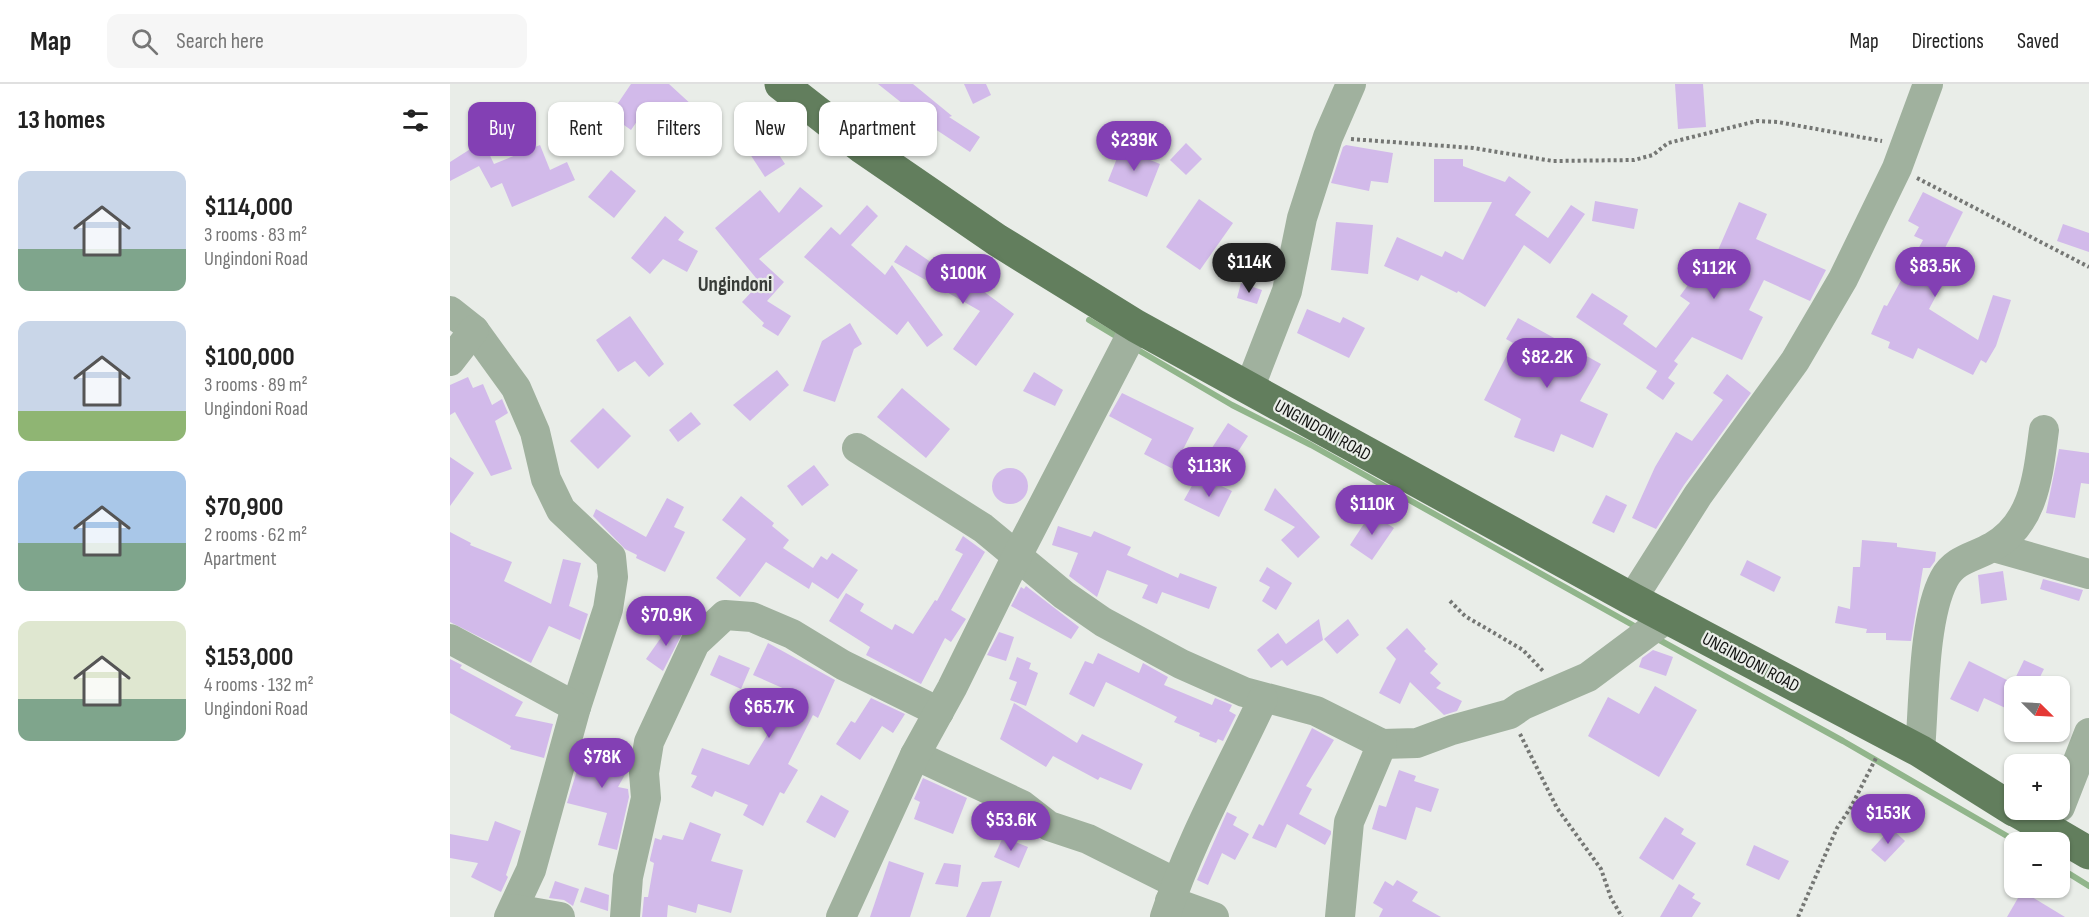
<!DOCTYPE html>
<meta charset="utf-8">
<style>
body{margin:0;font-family:"Sofia Sans Condensed",sans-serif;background:#f6f6f6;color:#222;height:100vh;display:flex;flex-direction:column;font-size:22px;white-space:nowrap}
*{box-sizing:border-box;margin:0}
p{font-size:20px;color:#767676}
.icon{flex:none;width:33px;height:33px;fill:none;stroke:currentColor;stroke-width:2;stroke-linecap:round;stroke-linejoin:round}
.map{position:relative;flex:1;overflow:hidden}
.side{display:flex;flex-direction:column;background:#fff;width:450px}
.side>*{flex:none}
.guide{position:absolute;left:18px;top:18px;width:570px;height:54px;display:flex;gap:12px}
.needle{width:39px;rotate:114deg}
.controls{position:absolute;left:1554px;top:592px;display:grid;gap:12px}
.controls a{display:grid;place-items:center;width:66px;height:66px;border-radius:12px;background:#fff;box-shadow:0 2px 4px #0004;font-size:30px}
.price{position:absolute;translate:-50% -51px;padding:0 14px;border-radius:21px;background:#8340b4;color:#fff;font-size:20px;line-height:39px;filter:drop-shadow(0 2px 3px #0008)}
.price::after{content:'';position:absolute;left:50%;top:36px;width:18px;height:14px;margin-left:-9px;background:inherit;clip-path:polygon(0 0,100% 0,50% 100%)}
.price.selected{background:#222;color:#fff}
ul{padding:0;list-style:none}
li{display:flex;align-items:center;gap:18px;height:150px;padding:0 18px}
li span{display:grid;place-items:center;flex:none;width:168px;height:120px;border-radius:12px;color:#555}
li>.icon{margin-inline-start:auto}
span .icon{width:72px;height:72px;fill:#fffc;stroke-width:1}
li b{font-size:26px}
h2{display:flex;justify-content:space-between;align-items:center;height:72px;padding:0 18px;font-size:26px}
.pill{padding:0 21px;border-radius:12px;background:#fff;box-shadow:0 2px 4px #0004;font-size:21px;line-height:54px}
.pill.selected{background:#8340b4;color:#fff}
header{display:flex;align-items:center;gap:36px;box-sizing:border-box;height:84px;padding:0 30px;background:#fff;border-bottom:2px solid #e0e0e0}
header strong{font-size:28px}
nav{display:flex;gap:33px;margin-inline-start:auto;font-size:21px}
.search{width:420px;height:54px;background:#f6f6f6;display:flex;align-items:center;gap:15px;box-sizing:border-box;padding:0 21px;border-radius:12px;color:#767676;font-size:22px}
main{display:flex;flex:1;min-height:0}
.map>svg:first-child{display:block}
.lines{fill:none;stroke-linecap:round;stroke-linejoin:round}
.stream{stroke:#91b58b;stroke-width:6}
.building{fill:#d2baea}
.path{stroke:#757774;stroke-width:4;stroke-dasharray:3 3;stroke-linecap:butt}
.minor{stroke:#a0b19e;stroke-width:30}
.major{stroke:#627e5d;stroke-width:33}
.labels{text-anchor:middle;stroke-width:4.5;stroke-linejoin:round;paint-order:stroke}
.street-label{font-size:18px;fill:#121311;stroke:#e9ede8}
.quarter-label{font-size:21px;font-weight:bold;fill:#383c38;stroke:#e9ede8}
</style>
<header>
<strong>Map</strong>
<div class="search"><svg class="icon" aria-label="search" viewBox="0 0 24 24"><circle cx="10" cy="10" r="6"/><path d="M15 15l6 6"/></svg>Search here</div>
<nav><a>Map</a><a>Directions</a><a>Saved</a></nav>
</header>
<main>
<section class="side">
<h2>13 homes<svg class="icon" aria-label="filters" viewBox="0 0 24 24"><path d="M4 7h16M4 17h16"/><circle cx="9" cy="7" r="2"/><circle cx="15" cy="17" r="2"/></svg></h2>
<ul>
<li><span style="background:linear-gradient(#c9d6e8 65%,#7fa58c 0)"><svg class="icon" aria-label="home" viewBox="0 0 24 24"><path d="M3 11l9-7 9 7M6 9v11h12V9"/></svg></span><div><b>$114,000</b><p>3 rooms · 83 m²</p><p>Ungindoni Road</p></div></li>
<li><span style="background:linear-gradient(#c9d6e8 75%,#8fb573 0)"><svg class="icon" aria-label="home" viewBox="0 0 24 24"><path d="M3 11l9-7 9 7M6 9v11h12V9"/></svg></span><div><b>$100,000</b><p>3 rooms · 89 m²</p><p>Ungindoni Road</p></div></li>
<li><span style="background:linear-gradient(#a9c7e8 60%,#7fa58c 0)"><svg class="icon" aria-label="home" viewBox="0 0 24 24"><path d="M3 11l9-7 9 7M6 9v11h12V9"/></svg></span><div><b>$70,900</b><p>2 rooms · 62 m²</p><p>Apartment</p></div></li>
<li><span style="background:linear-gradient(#dfe7d0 65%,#7fa58c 0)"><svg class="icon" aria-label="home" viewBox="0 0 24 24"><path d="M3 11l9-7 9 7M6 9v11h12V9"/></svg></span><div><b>$153,000</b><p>4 rooms · 132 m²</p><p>Ungindoni Road</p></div></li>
</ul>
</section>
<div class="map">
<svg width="1639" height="833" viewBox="0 0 1639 833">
<rect width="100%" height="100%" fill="#e9ede8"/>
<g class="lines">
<g class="stream">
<path d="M639,236L669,254"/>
<path d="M683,263L782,321L861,361L1188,544"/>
<path d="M1204,553L1393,657L1569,759"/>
<path d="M1610,784L1639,802"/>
</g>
</g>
<g class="building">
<path d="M181,0H219L243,22L218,49L194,27L181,46L160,31Z"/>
<path d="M428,0H463L502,32L499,33L530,53L520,68L482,43Z"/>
<path d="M514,0H536L541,11L523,20Z"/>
<path d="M1225,0H1253L1256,43L1228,45Z"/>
<path d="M318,54L335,80L315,93L298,67Z"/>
<path d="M33,57L44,80L90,61L100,86L117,78L125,96L62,123L52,99L41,104L29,82L0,97V78Z"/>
<path d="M736,59L752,75L736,91L720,76Z"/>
<path d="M896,61L943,69L938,99L921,97L919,107L881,99L893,63Z"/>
<path d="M671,64L710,80L697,113L658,97Z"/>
<path d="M984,75H1013V82L1055,98L1059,92L1081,108L1065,131L1098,154L1121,121L1135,130L1100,180L1074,161L1035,223L1008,207L1007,209L971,191L968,197L934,182L947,153L992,173L995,167L1013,176L1042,118H984Z"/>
<path d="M161,86L186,107L164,134L138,113Z"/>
<path d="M350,103L373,122L309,175L334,198L317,217L341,232L328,252L312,242L314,239L292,218L308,201L315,205L265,144L310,106L329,129Z"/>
<path d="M1473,108L1513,128L1495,164L1512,172L1505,188L1500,186L1479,225L1528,256L1543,211L1561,216L1546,262L1536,279L1531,276L1523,291L1468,264L1463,275L1438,264L1440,258L1421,250L1434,221L1437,222L1473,156L1464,152L1469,143L1458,137Z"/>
<path d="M749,115L783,139L750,186L716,163Z"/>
<path d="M1145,117L1188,125L1184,145L1142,137Z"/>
<path d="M1289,118L1317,130L1306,155L1376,186L1360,217L1314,196L1299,226L1313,233L1292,276L1242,253L1224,277L1228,280L1218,294L1225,299L1213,316L1196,304L1207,287L1126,233L1142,209L1178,232L1173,240L1206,264L1240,219L1230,212L1256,176L1262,180Z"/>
<path d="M417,121L428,132L401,161L435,191L442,181L493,251L477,263L458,237L447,251L354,173L381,143L390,151Z"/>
<path d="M215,132L234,148L228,156L248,167L237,188L213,175L200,190L181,174Z"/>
<path d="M886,138L923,141L918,190L881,186Z"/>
<path d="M1613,140L1639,149V168L1607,157Z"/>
<path d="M456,161L501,192L503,190L508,193L510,190L564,230L526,282L503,265L530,227L444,178Z"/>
<path d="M791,199L812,206L807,220L787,214Z"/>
<path d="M857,225L890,239L893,233L915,244L899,274L847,249Z"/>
<path d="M180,232L214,280L199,293L185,277L168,288L146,256Z"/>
<path d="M1068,234L1151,280L1130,317L1158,330L1143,364L1111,350L1104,368L1064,353L1071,335L1034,316L1063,259L1056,255Z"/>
<path d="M400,239L412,260L404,265L385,318L353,307L372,257Z"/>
<path d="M327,286L339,301L300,337L283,321Z"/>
<path d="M584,288L613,306L605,322L573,307Z"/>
<path d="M1277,290L1301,309L1234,401L1206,445L1182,434L1205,383L1226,348L1242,357L1273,316L1263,309Z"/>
<path d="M18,293L23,304L33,300L42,321L52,315L58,329L45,337L62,385L41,392L5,328L0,331V301Z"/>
<path d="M452,304L500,345L476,374L427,333Z"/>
<path d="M672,309L744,344L723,385L694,370L702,355L659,332Z"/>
<path d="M153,324L181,352L148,385L120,357Z"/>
<path d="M241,328L251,340L228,358L219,346Z"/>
<path d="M778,339L798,352L780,380L760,367Z"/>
<path d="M1609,365L1639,369V400L1631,399L1625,434L1596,429Z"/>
<path d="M0,373L24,389L0,422Z"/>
<path d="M364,381L379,401L352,422L337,402Z"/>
<circle cx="560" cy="402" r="18"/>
<path d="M744,398L762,408L767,400L782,407L769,433L734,416Z"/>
<path d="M825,404L870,453L848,474L831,456L845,443L814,426Z"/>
<path d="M1156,411L1177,421L1164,449L1142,439Z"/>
<path d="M291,412L324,439L322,442L339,456L333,464L363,484L371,472L377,476L382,469L408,486L388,515L362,498L359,505L316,478L290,513L266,494L296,455L272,436Z"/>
<path d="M217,414L234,423L224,443L235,448L215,488L186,474L187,471L175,465L143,432L146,425L196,453Z"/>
<path d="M921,429L944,444L922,476L900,461Z"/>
<path d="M608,442L641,453L644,447L681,463L677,471L728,494L730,489L767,503L759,525L712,508L707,520L692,514L698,501L657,486L647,513L619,492L628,469L602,461Z"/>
<path d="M0,448L21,459L20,461L62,478L54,497L101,520L113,475L131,479L119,522L138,530L130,556L99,542L81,579L0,538Z"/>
<path d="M513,452L535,468L501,526L516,535L501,558L495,554L471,600L416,571L420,563L379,537L396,509L414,520L410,527L442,546L445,540L463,550L485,516L487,517L513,470L505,466Z"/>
<path d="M1412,456L1447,459V463L1486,468L1485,477L1480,484H1473L1461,557L1436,556V549H1416L1417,545L1385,539L1388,522L1400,525L1403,483H1410Z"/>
<path d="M1297,476L1331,493L1324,508L1290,491Z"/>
<path d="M817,483L842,499L826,526L812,517L820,503L809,497Z"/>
<path d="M1553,487L1557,516L1531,520L1528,491Z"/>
<path d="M1593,495L1633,506L1629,517L1590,505Z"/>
<path d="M576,502L629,543L621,555L561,522L571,503L574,505Z"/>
<path d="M869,535L873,556L837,582L832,576L821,584L807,566L828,549L836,560Z"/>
<path d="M898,535L909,551L887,570L874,555Z"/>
<path d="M222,538L234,546L213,587L196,575Z"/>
<path d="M957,544L976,565L974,567L988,580L980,589L991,599L986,604L1012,617L1007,627L994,631L960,598L950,620L929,609L946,575L936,564Z"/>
<path d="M549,548L564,553L556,577L537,571Z"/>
<path d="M318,559L385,596L368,634L363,631L338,680L348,686L334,710L330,708L313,742L293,731L298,721L265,707L262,713L241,703L247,692L241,690L252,664L299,681L316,653L337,606L303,591Z"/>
<path d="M1203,566L1223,573L1216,592L1189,583L1192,574Z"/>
<path d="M648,569L689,589L693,579L718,593L714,601L762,621L765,614L782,621L779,627L786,631L773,657L768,655L766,659L749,652L750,649L724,638L727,633L656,598L644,623L619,610L635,577L643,580Z"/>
<path d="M269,571L300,584L291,605L260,591Z"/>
<path d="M567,573L581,579L579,585L588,589L576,622L560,616L567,598L559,595Z"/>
<path d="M0,575L12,581L10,584L73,618L65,632L103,640L94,674L60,665L61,662L0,629Z"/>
<path d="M1574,576L1594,585L1585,603H1564V628L1534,614L1528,628L1500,615L1519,577L1563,599Z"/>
<path d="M1205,602L1247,626L1209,693L1138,652L1158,613L1189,630Z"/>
<path d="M421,614L455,630L443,649L432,642L410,676L386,660L401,637L405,639Z"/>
<path d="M564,619L627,659L632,650L693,680L681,706L650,693L648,696L603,672L596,683L550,655Z"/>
<path d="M862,644L884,656L856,702L862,705L849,730L881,747V750L875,761L837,740L826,764L802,754L809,740L813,742Z"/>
<path d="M137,654L178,677L177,687L168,703L178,705L179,713L167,766L148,761L157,729L117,719Z"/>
<path d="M949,686L966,692L964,697L989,705L981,728L966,723L956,756L922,745L929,721L936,723Z"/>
<path d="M473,694L517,714L503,750L464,735L470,718L464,715Z"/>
<path d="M371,711L399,727L385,754L356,738Z"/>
<path d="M777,728L787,733L783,741L799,750L785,776L772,769L758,801L747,796Z"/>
<path d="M1215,733L1234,745L1231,750L1246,759L1223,796L1189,774Z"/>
<path d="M45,737L71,747L56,791L58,793L51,808L21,793L28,779L0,774V750L38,757Z"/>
<path d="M240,738L271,750L261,777L293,786L281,829L248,820L246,829L218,821L217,833H192L194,813H198L204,779L200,777V775L205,754L211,756L213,751L233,756Z"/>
<path d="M1441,744L1455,757L1435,778L1421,766Z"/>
<path d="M553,753L578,763L569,784L544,773Z"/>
<path d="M1304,761L1339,777L1329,796L1296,781Z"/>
<path d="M439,777L474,789L460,833H420Z"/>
<path d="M494,779L511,781L508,803L485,800Z"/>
<path d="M947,796L968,808L962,817L991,833H929L933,825L923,819L935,797L943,802Z"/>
<path d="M105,797L129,805L123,822L114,816L99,814Z"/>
<path d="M552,797L540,833H516L532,798Z"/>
<path d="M1229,800L1245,810L1242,814L1251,819L1242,833H1210Z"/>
<path d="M135,803L159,811L158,827L130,818Z"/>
<path d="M1572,807L1615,833H1557Z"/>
</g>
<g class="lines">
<g class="path">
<path d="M901,55L1023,64L1103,77L1184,76L1203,71L1218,59L1307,37L1328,38L1432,57"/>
<path d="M1467,94L1639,183"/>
<path d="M1000,517L1015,532L1073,566L1093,587"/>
<path d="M1070,650L1107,724L1151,785L1161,814L1172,833"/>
<path d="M1348,833L1387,744L1401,723L1427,672"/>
</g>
<g class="minor">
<path d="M0,227L24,246L66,304L85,348L96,395L111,426L161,473L163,493L158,525L126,623L81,786L59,833"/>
<path d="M0,277L24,246"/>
<path d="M799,305L837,207L852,134L878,53L901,0"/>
<path d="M407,364L533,444L614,511L653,538L731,580L794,608L866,627L932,660L967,659L1002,646L1060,630L1073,621L1138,593L1217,534"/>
<path d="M1544,463L1639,490"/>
<path d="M1182,515L1248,411L1345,277L1393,195L1447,84L1478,0"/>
<path d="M0,555L126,623"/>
<path d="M1470,667C1474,619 1473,535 1494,495C1504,475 1525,473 1542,463C1585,439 1588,390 1594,346"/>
<path d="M465,671L572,721L599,742L638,755L726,799"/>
<path d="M1610,723L1639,649"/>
<path d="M720,817L764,833"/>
<path d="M64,825L110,833"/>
<path d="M175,833L178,793L196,714L194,689L199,658L245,559L275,531L302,533L342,550L393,581L489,628"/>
<path d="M391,833L465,671L502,604L568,470L686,242"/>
<path d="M715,833C740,756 779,688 813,615"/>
<path d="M890,833L899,738L932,660"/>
</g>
<g class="major">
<path d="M331,0L413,64L547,156L686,242L1182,515L1470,667L1564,726"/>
<path d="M1565,726L1639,769"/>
</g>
</g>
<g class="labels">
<g class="street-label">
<text transform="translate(873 346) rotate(29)" y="6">UNGINDONI ROAD</text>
<text transform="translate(1301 578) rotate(28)" y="6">UNGINDONI ROAD</text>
</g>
<g class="quarter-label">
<text x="285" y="207">Ungindoni</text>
</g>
</g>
</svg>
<div class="controls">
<a><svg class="needle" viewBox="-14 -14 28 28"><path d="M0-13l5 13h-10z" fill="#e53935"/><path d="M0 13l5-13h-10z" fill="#767676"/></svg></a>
<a>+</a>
<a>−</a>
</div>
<b class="price" style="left:684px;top:88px">$239K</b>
<b class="price selected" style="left:799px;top:210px">$114K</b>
<b class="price" style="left:1485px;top:214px">$83.5K</b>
<b class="price" style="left:1264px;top:216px">$112K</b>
<b class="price" style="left:513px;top:221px">$100K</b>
<b class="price" style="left:1097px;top:305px">$82.2K</b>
<b class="price" style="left:759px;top:414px">$113K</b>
<b class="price" style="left:922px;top:452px">$110K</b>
<b class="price" style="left:216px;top:563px">$70.9K</b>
<b class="price" style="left:319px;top:655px">$65.7K</b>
<b class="price" style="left:152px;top:705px">$78K</b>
<b class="price" style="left:1438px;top:761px">$153K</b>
<b class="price" style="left:561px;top:768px">$53.6K</b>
<div class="guide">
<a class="pill selected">Buy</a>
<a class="pill">Rent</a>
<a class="pill">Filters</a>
<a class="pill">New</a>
<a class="pill">Apartment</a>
</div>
</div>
</main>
